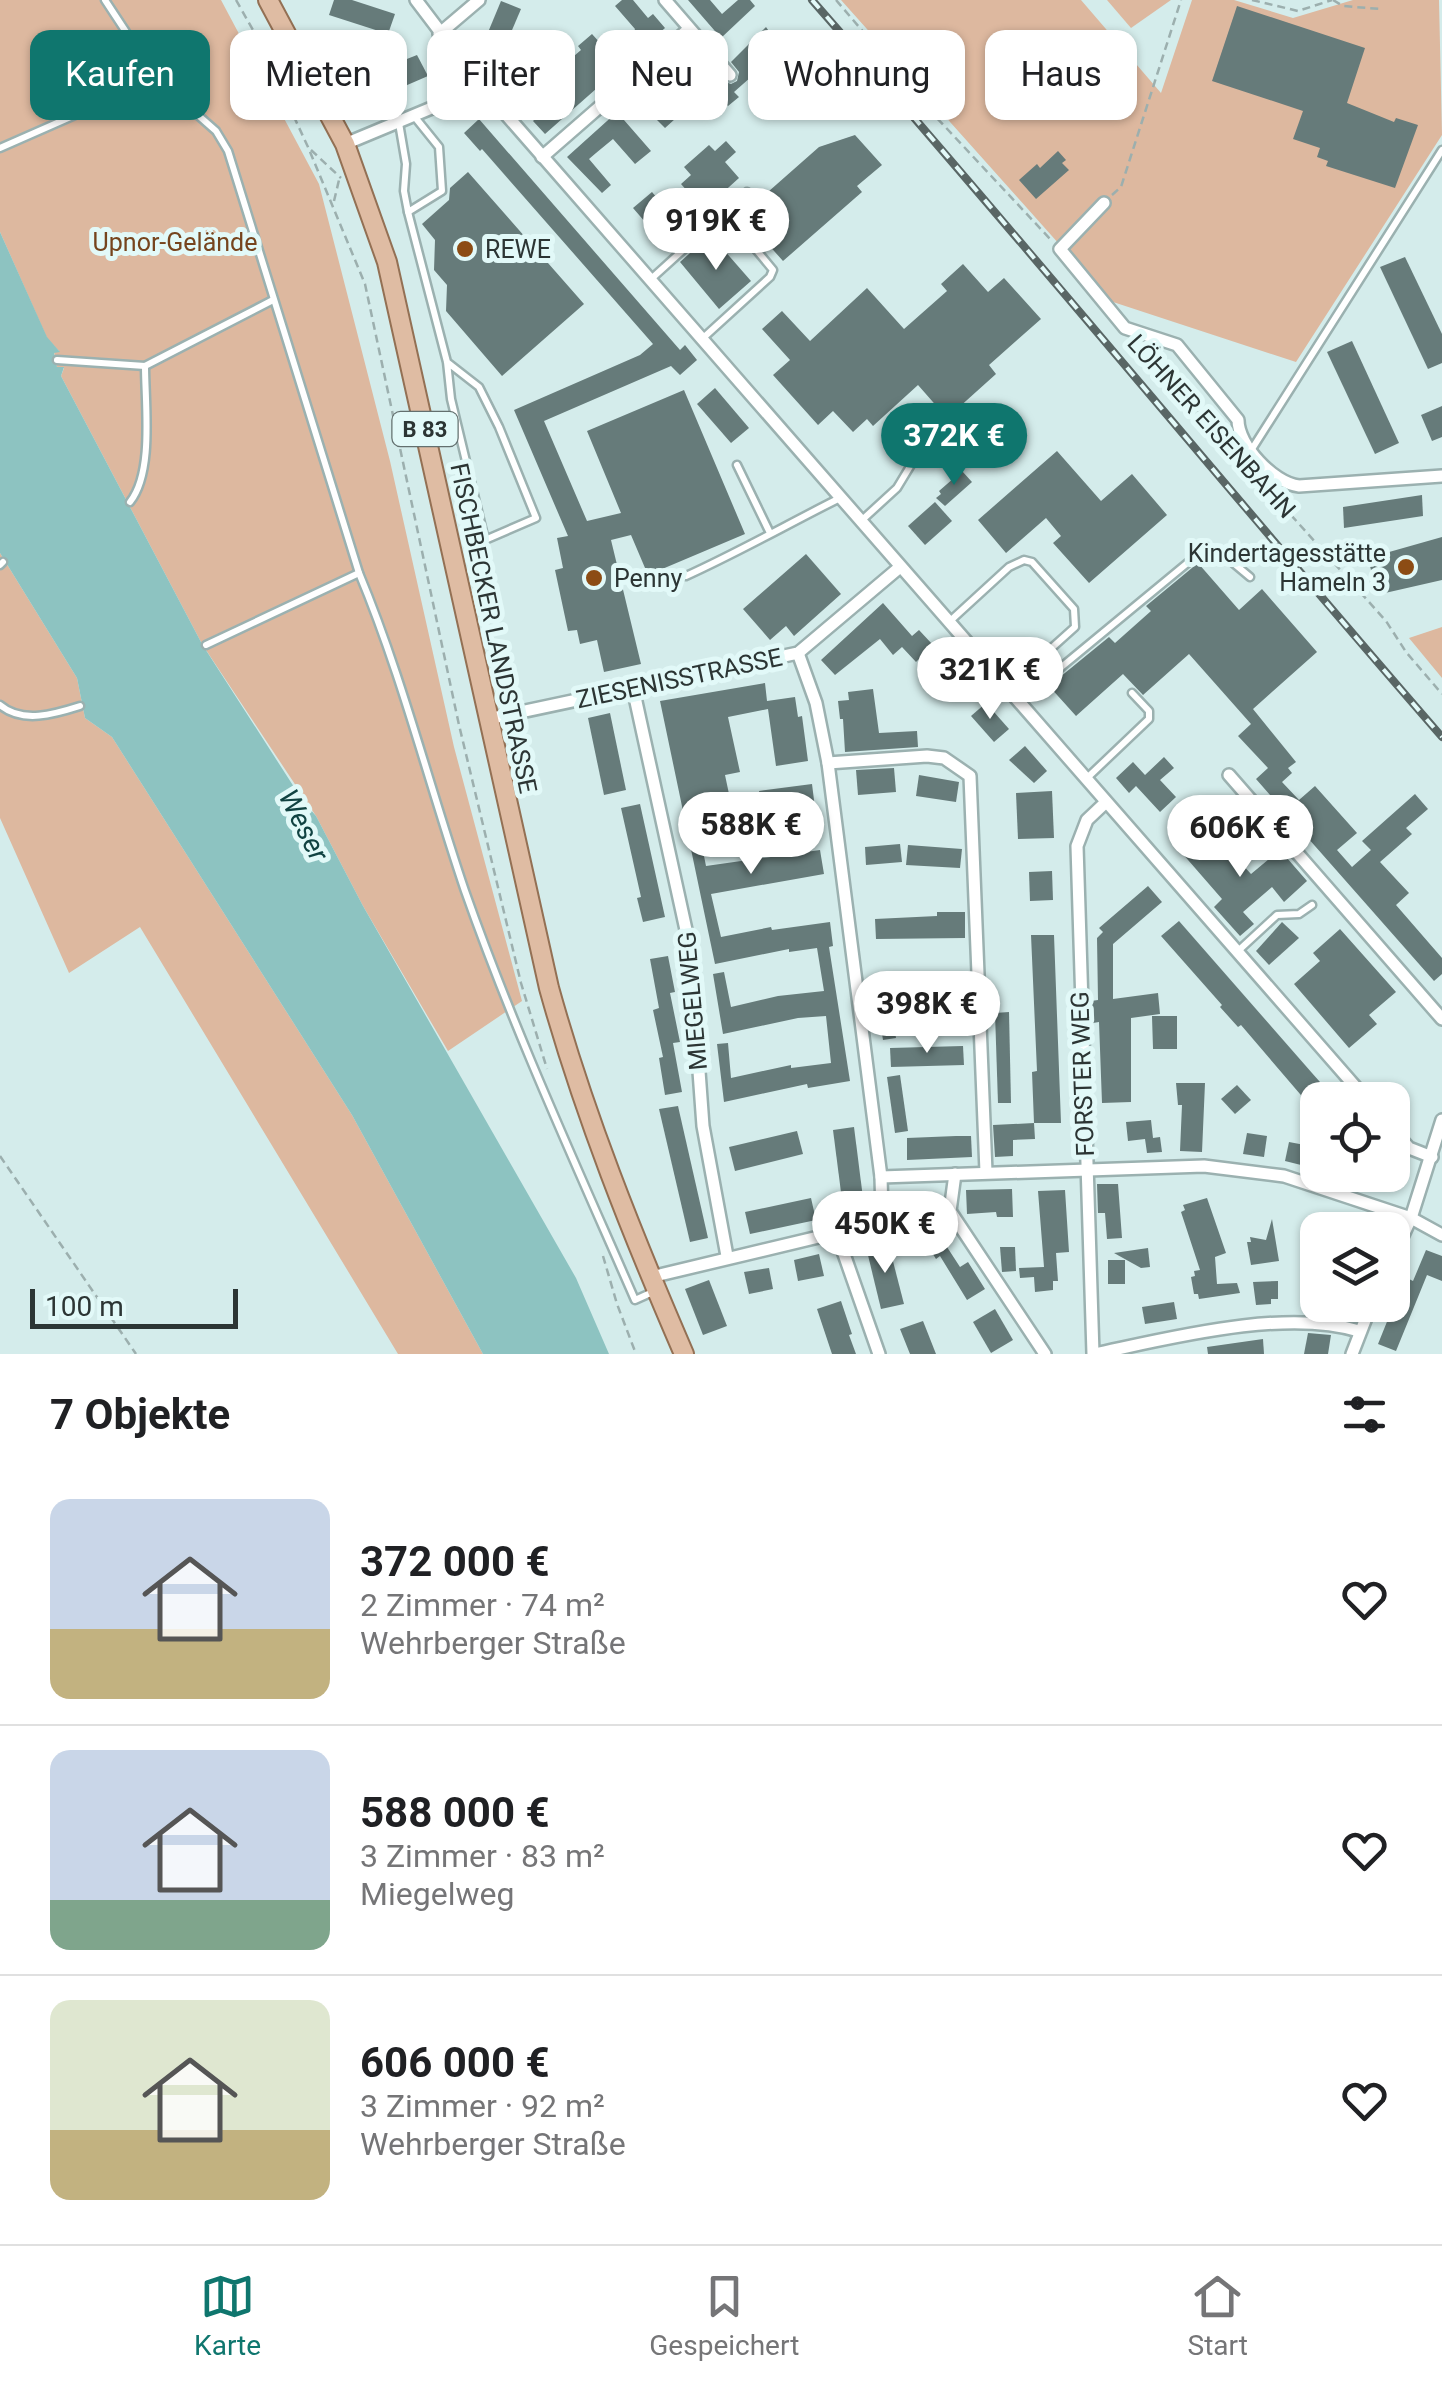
<!DOCTYPE html>
<html lang="de">
<meta charset="utf-8">
<style>
body{margin:0;font-family:Roboto,sans-serif;background:#f2f2f2;color:#202124;height:100vh;display:flex;flex-direction:column;font-size:38px;white-space:nowrap}
*{box-sizing:border-box;margin:0}
p{font-size:32px;color:#757577}
.icon{flex:none;width:55px;height:55px;fill:none;stroke:currentColor;stroke-width:2;stroke-linecap:round;stroke-linejoin:round}
.map{position:relative;height:1354px;overflow:hidden}
.panel{display:flex;flex-direction:column;background:#fff;flex:1}
.panel>*{flex:none}
.hud{position:absolute;left:30px;top:30px;width:1382px;height:90px;display:flex;gap:20px}
.controls{position:absolute;left:1300px;top:1082px;display:grid;gap:20px}
.controls a{display:grid;place-items:center;width:110px;height:110px;border-radius:20px;background:#fff;box-shadow:0 2px 8px #0004;font-size:50px}
.scale{position:absolute;left:30px;bottom:25px;width:208px;box-sizing:border-box;padding-left:10px;border:5px solid #2c3534;border-top:0;font-size:28px;line-height:35px;white-space:nowrap;color:#2c3534;-webkit-text-stroke:8px #e2f9f8;paint-order:stroke}
.price{position:absolute;translate:-50% -85px;padding:0 22px;border-radius:35px;background:#fff;color:#222;font-size:32px;line-height:65px;filter:drop-shadow(0 2px 5px #0008)}
.price::after{content:'';position:absolute;left:50%;top:60px;width:30px;height:22px;margin-left:-15px;background:inherit;clip-path:polygon(0 0,100% 0,50% 100%)}
.price.on{background:#0f766e;color:#fff}
ul{padding:0;list-style:none}
li{display:flex;align-items:center;gap:30px;height:250px;padding:0 50px}
li+li{border-top:2px solid #e0e0e0}
li span{display:grid;place-items:center;flex:none;width:280px;height:200px;border-radius:20px;color:#555}
li>.icon{margin-inline-start:auto}
span .icon{width:120px;height:120px;fill:#fffc;stroke-width:1}
li b{font-size:42px}
h2{display:flex;justify-content:space-between;align-items:center;height:120px;padding:0 50px;font-size:42px}
.chip{padding:0 35px;border-radius:20px;background:#fff;box-shadow:0 2px 8px #0004;font-size:35px;line-height:90px}
.chip.on{background:#0f766e;color:#fff}
.dock{display:flex;justify-content:space-around;align-items:center;height:140px;border-top:2px solid #e0e0e0;background:#fff;font-size:28px;color:#757577}
.dock a{display:grid;justify-items:center;gap:5px}
.dock .on{color:#0f766e}
.map>svg:first-child{display:block}
.green{fill:#ddb89f}
.water{fill:#8dc3c1}
.building{fill:#667b7a}
.lines{fill:none;stroke-linecap:round;stroke-linejoin:round}
.service-casing{stroke:#9bb1b0;stroke-width:11}
.minor-casing{stroke:#9bb1b0;stroke-width:16}
.primary-casing{stroke:#937054;stroke-width:22}
.path{stroke:#9cafae;stroke-width:2.5;stroke-dasharray:8 5;stroke-linecap:butt}
.service{stroke:#fff;stroke-width:6}
.minor{stroke:#fff;stroke-width:11}
.primary{stroke:#dfbca3;stroke-width:18}
.rail-casing{stroke:#596665;stroke-width:8}
.rail{stroke:#e2f9f8;stroke-width:4;stroke-dasharray:11;stroke-linecap:butt}
.poi-dot{fill:#8c4c14;stroke:#e2f9f8;stroke-width:4}
.labels{text-anchor:middle;stroke-width:10;stroke-linejoin:round;paint-order:stroke}
.shield{fill:#e2f9f8;stroke:#63706f;stroke-width:2.5}
.shield-label{font-size:22px;font-weight:bold;fill:#2c3534}
.park-label{font-size:25px;fill:#76441d;stroke:#e2f9f8}
.poi-label{font-size:25px;fill:#2c3534;stroke:#e2f9f8;text-anchor:start}
.street-label{font-size:25px;fill:#2c3534;stroke:#e2f9f8}
.water-label{font-size:28px;font-style:italic;fill:#114342;stroke:#e2f9f8}
</style>
<div class="map">
<svg width="1442" height="1354" viewBox="0 0 1442 1354">
<rect width="100%" height="100%" fill="#d4eceb"/>
<g class="green">
<path d="M0,0H221L319,184L390,461L454,747L522,1001L448,1051L363,906L316,816L202,644L61,376L64,368L57,367L54,352L59,351L47,338L0,232Z"/>
<path d="M841,0H1081L1161,93L1192,0H1234L1293,18L1353,0H1439L1442,135L1296,362L1110,301Z"/>
<path d="M1107,0H1171L1131,28Z"/>
<path d="M0,553L77,678L85,718L112,737L352,1115L483,1354H398L140,927L69,973L0,818Z"/>
<path d="M1442,627V678L1409,638Z"/>
</g>
<path class="water" d="M0,232L47,337L60,352L54,353L57,367H64L61,376L202,644L303,801L316,816L363,906L576,1278L609,1354H483L352,1115L112,737L85,718L77,678L0,553Z"/>
<g class="building">
<path d="M334,0H352L395,14L388,34L329,15Z"/>
<path d="M622,0H633L648,18L653,14L665,28L545,134L533,121L537,117L521,99L529,91L546,109L568,90L553,74L581,50L578,46L592,34L610,54L633,34L635,29L615,6Z"/>
<path d="M688,0H710L722,14L738,0H750L755,6L721,38Z"/>
<path d="M501,1L521,9L498,63L479,54Z"/>
<path d="M1237,6L1365,48L1347,103L1394,122L1396,118L1418,125L1395,188L1326,166L1328,161L1317,157L1320,148L1293,139L1303,111L1212,81Z"/>
<path d="M766,27L784,53L771,64L768,62L734,92L739,97L728,106L714,90L723,81L731,84L737,81L739,72L731,62Z"/>
<path d="M686,53L712,87L699,98L682,79L678,81L658,99L675,119L665,128L634,97Z"/>
<path d="M417,55L428,76L375,99L369,74Z"/>
<path d="M617,112L651,151L635,164L613,139L596,153L589,159L611,185L602,193L567,157Z"/>
<path d="M479,119L680,350L685,345L697,360L680,375L671,366L544,421L587,521L621,513L587,431L684,390L745,534L648,575L631,535L611,540L641,664L604,672L597,640L580,644L577,630L568,631L555,570L563,568L557,538L568,536L514,410L640,355L653,344L482,149L480,151L464,133Z"/>
<path d="M855,135L882,165L857,186L862,192L783,261L742,215L819,147Z"/>
<path d="M726,141L736,152L725,162L739,178L699,214L692,207L677,220L690,235L671,252L633,208L652,192L668,211L689,193L681,184L691,175L684,167L709,145L715,151Z"/>
<path d="M1058,151L1066,160L1062,163L1069,170L1036,199L1019,180L1037,164L1040,168Z"/>
<path d="M468,172L584,304L502,376L446,311L447,285L434,270L435,240L422,224L449,200L450,188Z"/>
<path d="M716,241L751,281L719,309L680,262L699,245L704,251Z"/>
<path d="M1405,257L1442,334V363L1428,369L1380,267Z"/>
<path d="M963,264L988,292L1004,278L1041,319L989,365L996,374L947,418L918,385L873,426L867,419L853,432L833,411L818,425L773,375L790,360L762,329L782,311L810,341L867,288L904,329L947,291L941,284Z"/>
<path d="M1352,341L1399,443L1375,454L1327,352Z"/>
<path d="M715,388L749,428L731,443L697,404Z"/>
<path d="M1442,406V437L1432,441L1421,415Z"/>
<path d="M1057,451L1101,501L1132,474L1167,515L1089,583L1053,543L1061,536L1046,518L1006,553L978,520Z"/>
<path d="M962,471L972,482L945,506L936,498L941,494L939,491Z"/>
<path d="M1422,495L1423,516L1344,528L1343,507Z"/>
<path d="M935,502L952,521L925,545L908,526Z"/>
<path d="M1442,537V580L1385,593L1381,576L1373,578L1368,558Z"/>
<path d="M806,554L841,594L794,636L786,626L770,640L743,609Z"/>
<path d="M1198,563L1239,610L1262,589L1317,652L1253,709L1296,762L1288,768L1292,773L1282,782L1299,800L1315,786L1357,833L1337,850L1352,867L1371,850L1362,841L1415,794L1428,809L1406,828L1412,834L1380,862L1409,893L1396,905L1442,958V974L1434,981L1256,779L1268,768L1238,736L1251,724L1189,654L1143,695L1123,674L1076,716L1049,686L1109,637L1115,643L1151,611L1146,606Z"/>
<path d="M883,603L912,636L919,630L972,687L957,699L920,658L916,662L902,647L893,655L880,639L835,675L821,660Z"/>
<path d="M765,683L767,701L795,697L798,717L802,716L808,761L776,766L768,709L728,717L740,772L725,775L733,813L697,821L706,866L820,850L824,874L711,894L721,937L771,927L772,930L830,922L833,946L829,947L850,1081L808,1088L807,1084L724,1102L717,1044L728,1043L731,1078L791,1065V1068L831,1063L826,1016L798,1018L723,1034L713,974L724,972L731,1007L778,996L824,991L817,948L789,952V949L715,964L660,701Z"/>
<path d="M873,689L879,733L917,731L918,747L845,752L843,719H840L838,701L849,700L848,692Z"/>
<path d="M986,703L1009,729L994,742L971,716Z"/>
<path d="M610,713L626,790L604,795L588,718Z"/>
<path d="M1025,746L1047,771L1034,783L1009,760Z"/>
<path d="M1164,757L1174,768L1160,780L1176,797L1160,812L1136,786L1129,793L1116,778L1133,762L1145,775Z"/>
<path d="M894,768L896,792L858,795L856,770Z"/>
<path d="M919,775L959,782L956,802L916,796Z"/>
<path d="M812,784L815,808L762,815L759,791Z"/>
<path d="M1052,791L1054,838L1018,839L1016,793Z"/>
<path d="M640,804L665,917L643,922L637,898L641,897L621,808Z"/>
<path d="M1192,830L1219,860L1229,850L1251,874L1280,850L1307,881L1284,902L1272,887L1243,912L1254,924L1240,936L1214,907L1222,899L1175,845Z"/>
<path d="M900,844L902,862L866,865L865,847Z"/>
<path d="M908,845L962,849L960,868L906,865Z"/>
<path d="M1052,871L1053,900L1030,901L1029,872Z"/>
<path d="M1148,886L1162,902L1113,944V999L1158,993L1160,1014L1131,1018V1102L1102,1103L1099,1022L1093,1023L1091,1001L1098,1000L1097,938L1103,932L1099,928Z"/>
<path d="M937,912H965V938L876,939L875,919L937,916Z"/>
<path d="M1179,921L1312,1073L1336,1100H1318V1115L1241,1025L1238,1027L1220,1007L1222,1005L1161,936Z"/>
<path d="M1282,922L1299,938L1269,965L1256,951Z"/>
<path d="M1340,929L1396,992L1369,1015L1377,1024L1349,1048L1294,984L1320,961L1313,953Z"/>
<path d="M1031,935H1054L1061,1123H1034L1032,1072L1037,1071Z"/>
<path d="M668,956L675,992L670,993L680,1042L673,1043L682,1092L665,1095L659,1058L663,1057L653,1010L659,1008L650,959Z"/>
<path d="M966,977L967,1001H883V983Z"/>
<path d="M892,1012L896,1038L883,1040L879,1014Z"/>
<path d="M1009,1012L1011,1103H998L995,1013Z"/>
<path d="M1152,1016H1177V1049H1153Z"/>
<path d="M963,1046L964,1065L891,1067L890,1048Z"/>
<path d="M900,1075L908,1131L895,1133L887,1077Z"/>
<path d="M1176,1083H1205L1202,1152L1180,1151L1182,1105H1178Z"/>
<path d="M1237,1085L1251,1100L1235,1114L1221,1099Z"/>
<path d="M678,1106L708,1238L690,1242L659,1109Z"/>
<path d="M1151,1120L1153,1138L1160,1137L1162,1152L1147,1153L1145,1139L1128,1141L1126,1122Z"/>
<path d="M1034,1123L1035,1139L1013,1140V1156L995,1157L993,1125Z"/>
<path d="M854,1127L863,1198L842,1200L833,1130Z"/>
<path d="M797,1131L803,1154L735,1171L729,1147Z"/>
<path d="M1247,1133L1267,1136L1264,1157L1243,1154Z"/>
<path d="M956,1136H971L972,1157L907,1160V1138Z"/>
<path d="M1289,1142L1310,1146L1305,1166L1285,1161Z"/>
<path d="M1343,1175H1384L1378,1190Z"/>
<path d="M1097,1184H1118L1122,1238L1107,1239L1105,1213H1098Z"/>
<path d="M1012,1189L1013,1217H997L996,1212L967,1214L966,1190Z"/>
<path d="M1065,1190L1069,1252L1056,1253L1058,1281H1053V1290L1035,1292L1034,1277L1020,1278L1019,1268L1044,1267L1038,1191Z"/>
<path d="M811,1198L816,1220L750,1234L745,1212Z"/>
<path d="M1207,1198L1226,1253L1215,1257L1217,1284L1237,1283L1240,1293L1199,1299L1198,1294H1194L1191,1277L1195,1276L1194,1271L1200,1270L1181,1212L1185,1210L1183,1205Z"/>
<path d="M1272,1219L1279,1261L1251,1265L1247,1242H1251L1250,1237L1266,1240Z"/>
<path d="M934,1227L960,1267L968,1262L985,1289L967,1300L940,1256L936,1259L921,1235Z"/>
<path d="M888,1242L904,1304L881,1309L866,1247Z"/>
<path d="M1000,1247H1015L1016,1271L1002,1272Z"/>
<path d="M1148,1248L1150,1267L1141,1268L1114,1253Z"/>
<path d="M1426,1250L1442,1256V1281L1427,1275L1396,1351L1378,1344L1405,1277L1413,1281Z"/>
<path d="M819,1254L824,1276L798,1281L794,1260Z"/>
<rect x="1108" y="1260" width="17" height="24"/>
<path d="M769,1268L773,1289L749,1294L744,1272Z"/>
<path d="M709,1280L727,1326L703,1335L685,1289Z"/>
<path d="M1278,1281V1299H1271V1304L1256,1305L1253,1282Z"/>
<path d="M841,1301L852,1334L849,1335L856,1354H832L817,1309Z"/>
<path d="M1174,1302L1177,1319L1145,1324L1142,1307Z"/>
<path d="M995,1309L1013,1340L991,1353L973,1322Z"/>
<path d="M923,1321L936,1354H910L900,1329Z"/>
<path d="M1308,1333L1331,1335L1328,1354H1304Z"/>
<path d="M1263,1339L1264,1354H1208L1207,1347Z"/>
</g>
<g class="lines">
<g class="service-casing">
<g id="service">
<path d="M105,0L157,79L216,131L228,151L359,573C402,676 429,785 465,891C514,1030 576,1165 635,1300L655,1291"/>
<path d="M399,123L406,164L404,191L408,212L442,191L439,147L414,116"/>
<path d="M0,148L157,79"/>
<path d="M408,212L447,362L451,399L485,540L536,518L499,427L479,387L447,362"/>
<path d="M650,280L747,192"/>
<path d="M702,339L770,277L773,270L739,229"/>
<path d="M57,360L145,366L273,300"/>
<path d="M1252,449L1442,150"/>
<path d="M737,465L770,533"/>
<path d="M130,502C154,472 145,404 145,366"/>
<path d="M861,521L897,488L920,450L948,427"/>
<path d="M0,565L3,562"/>
<path d="M686,576C739,552 788,524 840,498"/>
<path d="M949,622L1009,567L1024,560L1032,562L1074,609L1075,627L1006,689"/>
<path d="M206,645L359,573"/>
<path d="M1019,702L1202,551H1219L1250,577"/>
<path d="M0,705C22,724 55,714 80,706"/>
<path d="M1086,779L1149,719V711L1132,693"/>
<path d="M1238,951L1277,915L1299,914L1312,905"/>
</g>
</g>
<g class="minor-casing">
<g id="minor">
<path d="M416,0L482,87L1367,1100"/>
<path d="M665,0L730,75"/>
<path d="M439,34L479,0"/>
<path d="M345,144L482,87"/>
<path d="M542,157L689,29"/>
<path d="M1104,203L1060,249L1125,328L1177,345L1238,420C1238,445 1273,483 1299,486L1442,476"/>
<path d="M633,688L690,948L703,1126L727,1256"/>
<path d="M488,719L798,653L900,567"/>
<path d="M828,763L927,756L944,758L970,776L986,1172"/>
<path d="M1229,775L1442,1019"/>
<path d="M1392,1129L1409,1148L1432,1157"/>
<path d="M881,1177L1204,1166L1284,1176L1411,1218L1442,1235"/>
<path d="M950,1211L1045,1354"/>
<path d="M877,1223L950,1211L955,1174"/>
<path d="M837,1234L879,1354"/>
<path d="M1392,1259L1411,1218L1442,1120"/>
<path d="M651,1277L877,1223L882,1214L881,1177L828,763L816,703L798,653"/>
<path d="M1093,1354L1077,846L1087,820L1105,803"/>
<path d="M1094,1354C1170,1338 1285,1308 1359,1331"/>
<path d="M1352,1354L1371,1305"/>
</g>
</g>
<g class="primary-casing">
<path id="primary" d="M268,0L345,144L387,262L549,988C584,1114 632,1234 684,1354"/>
</g>
<g class="path">
<path d="M236,0L257,37L308,147L365,284L459,725L521,983L547,1069"/>
<path d="M836,0L936,117L1052,241"/>
<path d="M1252,0L1298,11L1332,0"/>
<path d="M1333,0L1343,6L1380,9"/>
<path d="M311,150L341,178"/>
<path d="M1112,195L1121,187L1181,0"/>
<path d="M334,201L339,180"/>
<path d="M1142,348L1233,450"/>
<path d="M1265,486L1386,621L1406,652L1442,694"/>
<path d="M0,1156L136,1354"/>
<path d="M603,1256L617,1304L636,1354"/>
</g>
<use href="#service" class="service"/>
<use href="#minor" class="minor"/>
<use href="#primary" class="primary"/>
<g class="rail-casing">
<path id="rail" d="M812,0C1025,243 1230,493 1442,737"/>
</g>
<use href="#rail" class="rail"/>
</g>
<g class="poi-dot">
<circle cx="465" cy="249" r="10"/>
<circle cx="1406" cy="567" r="10"/>
<circle cx="594" cy="578" r="10"/>
</g>
<g class="labels">
<rect class="shield" x="392.5" y="412" width="65" height="34" rx="8"/>
<g class="shield-label">
<text x="425" y="437">B 83</text>
</g>
<g class="park-label">
<text x="175" y="251">Upnor-Gelände</text>
</g>
<g class="poi-label">
<text x="485" y="258">REWE</text>
<text x="1386" y="562" text-anchor="end">Kindertagesstätte<tspan x="1386" dy="29">Hameln 3</tspan></text>
<text x="614" y="587">Penny</text>
</g>
<g class="street-label">
<text transform="translate(1212 426) rotate(48)" y="9">LÖHNER EISENBAHN</text>
<text transform="translate(494 628) rotate(78)" y="9">FISCHBECKER LANDSTRASSE</text>
<text transform="translate(679 678) rotate(-12)" y="9">ZIESENISSTRASSE</text>
<text transform="translate(692 1001) rotate(-95)" y="9">MIEGELWEG</text>
<text transform="translate(1082 1074) rotate(-92)" y="9">FORSTER WEG</text>
</g>
<g class="water-label">
<text transform="translate(304 825) rotate(63)" y="10">Weser</text>
</g>
</g>
</svg>
<div class="controls">
<a><svg class="icon" aria-label="locate" viewBox="0 0 24 24"><circle cx="12" cy="12" r="6"/><path d="M12 2v4M12 18v4M2 12h4M18 12h4"/></svg></a>
<a><svg class="icon" aria-label="layers" viewBox="0 0 24 24"><path d="M12 4l9 5-9 5-9-5zM3 14l9 5 9-5"/></svg></a>
</div>
<div class="scale">100 m</div>
<b class="price" style="left:716px;top:273px">919K €</b>
<b class="price on" style="left:954px;top:488px">372K €</b>
<b class="price" style="left:990px;top:722px">321K €</b>
<b class="price" style="left:751px;top:877px">588K €</b>
<b class="price" style="left:1240px;top:880px">606K €</b>
<b class="price" style="left:927px;top:1056px">398K €</b>
<b class="price" style="left:885px;top:1276px">450K €</b>
<div class="hud">
<a class="chip on">Kaufen</a>
<a class="chip">Mieten</a>
<a class="chip">Filter</a>
<a class="chip">Neu</a>
<a class="chip">Wohnung</a>
<a class="chip">Haus</a>
</div>
</div>
<section class="panel">
<h2>7 Objekte<svg class="icon" aria-label="filters" viewBox="0 0 24 24"><path d="M4 7h16M4 17h16"/><circle cx="9" cy="7" r="2"/><circle cx="15" cy="17" r="2"/></svg></h2>
<ul>
<li><span style="background:linear-gradient(#c9d6e8 65%,#c2b280 0)"><svg class="icon" aria-label="home" viewBox="0 0 24 24"><path d="M3 11l9-7 9 7M6 9v11h12V9"/></svg></span><div><b>372 000 €</b><p>2 Zimmer · 74 m²</p><p>Wehrberger Straße</p></div><svg class="icon" aria-label="heart" viewBox="0 0 24 24"><path d="M12 20l-8-8c-3-5 5-10 8-4 3-6 11-1 8 4z"/></svg></li>
<li><span style="background:linear-gradient(#c9d6e8 75%,#7fa58c 0)"><svg class="icon" aria-label="home" viewBox="0 0 24 24"><path d="M3 11l9-7 9 7M6 9v11h12V9"/></svg></span><div><b>588 000 €</b><p>3 Zimmer · 83 m²</p><p>Miegelweg</p></div><svg class="icon" aria-label="heart" viewBox="0 0 24 24"><path d="M12 20l-8-8c-3-5 5-10 8-4 3-6 11-1 8 4z"/></svg></li>
<li><span style="background:linear-gradient(#dfe7d0 65%,#c2b280 0)"><svg class="icon" aria-label="home" viewBox="0 0 24 24"><path d="M3 11l9-7 9 7M6 9v11h12V9"/></svg></span><div><b>606 000 €</b><p>3 Zimmer · 92 m²</p><p>Wehrberger Straße</p></div><svg class="icon" aria-label="heart" viewBox="0 0 24 24"><path d="M12 20l-8-8c-3-5 5-10 8-4 3-6 11-1 8 4z"/></svg></li>
</ul>
</section>
<nav class="dock">
<a class="on"><svg class="icon" aria-label="map" viewBox="0 0 24 24"><path d="M3 6l6-2 6 2 6-2v14l-6 2-6-2-6 2zM9 4v14M15 6v14"/></svg>Karte</a>
<a><svg class="icon" aria-label="saved" viewBox="0 0 24 24"><path d="M7 4h10v16l-5-4-5 4z"/></svg>Gespeichert</a>
<a><svg class="icon" aria-label="home" viewBox="0 0 24 24"><path d="M3 11l9-7 9 7M6 9v11h12V9"/></svg>Start</a>
</nav>
